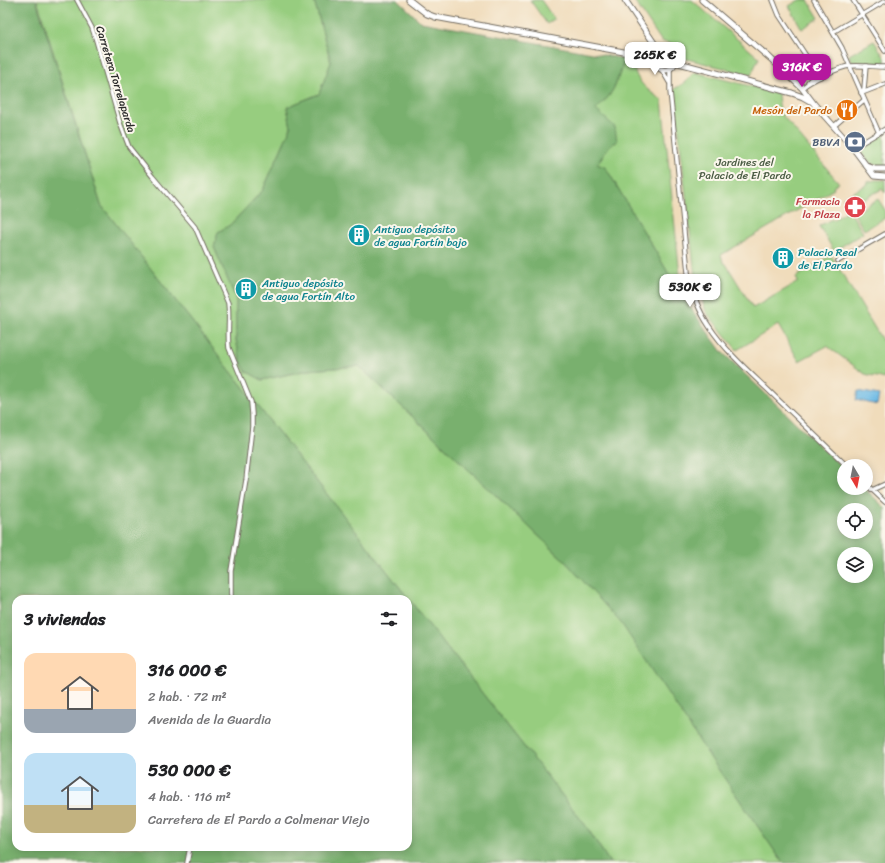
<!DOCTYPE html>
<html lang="es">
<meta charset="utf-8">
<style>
body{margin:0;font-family:Sriracha,sans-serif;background:#f6f6f6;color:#202124;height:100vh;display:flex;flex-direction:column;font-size:15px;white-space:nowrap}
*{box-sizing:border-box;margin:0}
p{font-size:13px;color:#757577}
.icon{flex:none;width:22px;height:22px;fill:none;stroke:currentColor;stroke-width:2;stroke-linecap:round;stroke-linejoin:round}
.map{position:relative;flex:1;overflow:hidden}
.panel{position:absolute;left:12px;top:595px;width:400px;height:256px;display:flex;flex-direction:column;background:#fff;border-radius:12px;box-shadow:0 2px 10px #0003}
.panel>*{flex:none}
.needle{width:26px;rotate:170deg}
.buttons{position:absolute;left:837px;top:459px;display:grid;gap:8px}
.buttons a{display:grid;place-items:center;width:36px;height:36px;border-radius:50%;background:#fff;box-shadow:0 2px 10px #0003;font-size:20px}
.price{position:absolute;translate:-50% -34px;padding:0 9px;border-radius:8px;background:#fff;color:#222;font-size:13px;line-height:26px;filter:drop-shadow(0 1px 2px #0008)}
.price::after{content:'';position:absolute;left:50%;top:24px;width:12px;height:9px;margin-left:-6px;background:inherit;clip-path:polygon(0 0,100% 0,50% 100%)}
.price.selected{background:#b5179e;color:#fff}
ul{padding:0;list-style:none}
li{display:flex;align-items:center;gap:12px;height:100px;padding:0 12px}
li span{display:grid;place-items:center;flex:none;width:112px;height:80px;border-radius:12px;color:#555}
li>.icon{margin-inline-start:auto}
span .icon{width:48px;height:48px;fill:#fffc;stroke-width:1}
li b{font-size:17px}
h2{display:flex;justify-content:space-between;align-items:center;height:48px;padding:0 12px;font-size:17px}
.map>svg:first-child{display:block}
.green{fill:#97cd7f;stroke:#617c55}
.forest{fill:#79b06e;stroke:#526e4c;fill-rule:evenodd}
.water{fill:#6ab9e5;stroke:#4a7288}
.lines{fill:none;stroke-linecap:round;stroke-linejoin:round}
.street-casing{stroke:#70695d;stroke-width:5.5}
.secondary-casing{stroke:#70695d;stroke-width:7}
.street{stroke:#fff;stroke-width:3.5}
.secondary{stroke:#fff;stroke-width:5}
.labels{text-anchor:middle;stroke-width:4;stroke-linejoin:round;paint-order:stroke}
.street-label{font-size:11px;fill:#2b2b2b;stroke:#fbf7ec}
.food-label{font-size:11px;fill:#c56008;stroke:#fbf7ec;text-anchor:end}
.service-label{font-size:11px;fill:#4e5e75;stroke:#fbf7ec;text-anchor:end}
.park-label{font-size:11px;fill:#4b5c44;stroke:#fbf7ec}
.health-label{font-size:11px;fill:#be3a42;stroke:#fbf7ec;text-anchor:end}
.culture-label{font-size:11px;fill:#0d838f;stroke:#fbf7ec;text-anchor:start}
</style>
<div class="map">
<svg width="885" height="863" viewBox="0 0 885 863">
<rect width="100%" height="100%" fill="#fbf7ec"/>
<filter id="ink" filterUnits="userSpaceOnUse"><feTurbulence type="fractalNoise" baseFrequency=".025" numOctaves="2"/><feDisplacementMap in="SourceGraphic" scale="8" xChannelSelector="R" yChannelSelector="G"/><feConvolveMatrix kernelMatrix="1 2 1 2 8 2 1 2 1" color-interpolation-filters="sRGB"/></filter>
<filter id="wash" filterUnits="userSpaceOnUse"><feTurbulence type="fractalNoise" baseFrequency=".012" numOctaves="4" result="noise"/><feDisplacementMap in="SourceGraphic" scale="16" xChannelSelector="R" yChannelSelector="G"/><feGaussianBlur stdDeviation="0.9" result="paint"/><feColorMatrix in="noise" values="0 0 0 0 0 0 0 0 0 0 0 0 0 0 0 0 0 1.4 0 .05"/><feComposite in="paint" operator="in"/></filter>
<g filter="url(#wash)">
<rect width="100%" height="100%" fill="#f0dcbb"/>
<g class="green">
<path d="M37,0H314L331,63L319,94L287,107L291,127L263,190L230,225L218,232L214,247L236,299V340L241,362L246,371L262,380L308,370L359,366L563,559L621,622L714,763L783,863H610L586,826L101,205Z"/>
<path d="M530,0H541L554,19L547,24Z"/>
<path d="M634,0H692L759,58L751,75L683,58C680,48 672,42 662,42Z"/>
<path d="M799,0H808L819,18L802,29L789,6Z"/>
<path d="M874,41L885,58V64L851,61L849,55Z"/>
<path d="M625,59L632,62C637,83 646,89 662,100L682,296L606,168L597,164L610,145L596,110L609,96L615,86Z"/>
<path d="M694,72L778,93L779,105L783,116L839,183L833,187L834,189L721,255L723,262L726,264L753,308L798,282L796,277L831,255L885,345V379L865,374L827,346L799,361L778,325L737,350L706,312L695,276L674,89L686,82Z"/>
<path d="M884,133L885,166C869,166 868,160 858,149Z"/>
<path d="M876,180H885V193L882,189L848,208L863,233L834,251L819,226L832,219L833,220L847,211L848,208L843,198L868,184L867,182Z"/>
<path d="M878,199L885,210V218L864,230L853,212L855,210L856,212Z"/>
</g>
<g class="forest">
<path d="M0,0H36L101,205L586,826L610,863H0ZM16,599H408V847H16Z"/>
<path d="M314,0H398L421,22L625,59L615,86L609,96L596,110L615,127L617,142L610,145L597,164L606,168L682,296L722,352L844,469V488H864L885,508V863H783L714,763L621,623L563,559L359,366L308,370L262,380L246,371L241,362L236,340V299L214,247L218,232L230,225L263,190L291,127L287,107L319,94L331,62ZM844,510H866V532H844ZM844,554H866V576H844Z"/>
</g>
<path class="water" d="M858,391L879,395L877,405L856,400Z"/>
</g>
<g filter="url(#ink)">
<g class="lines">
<g class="street-casing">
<g id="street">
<path d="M77,0L92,28L96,40L120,123L129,147L153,177L195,227L228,303C230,318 227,333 229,348L251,402L252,414V427L246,480L231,571V599"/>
<path d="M773,0L779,15L820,77"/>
<path d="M814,0L842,48L879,133"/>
<path d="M853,0L885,51"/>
<path d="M833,32L885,1"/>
<path d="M670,69V91L688,272C692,292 698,310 709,326C724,349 746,369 766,388C793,414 820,440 847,466"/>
<path d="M662,70L669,82"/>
<path d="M808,82L817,73"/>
<path d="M802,88C809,81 840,67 850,66C862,65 874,67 885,67"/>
<path d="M861,93L864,89L866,66"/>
<path d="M862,93L885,84"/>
<path d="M834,126L864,100"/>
<path d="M853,148L885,129"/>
<path d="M838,261L885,234"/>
<path d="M866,484L885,502"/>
<path d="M872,490L885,484"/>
<path d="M187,863L190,847"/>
</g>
</g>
<g class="secondary-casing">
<g id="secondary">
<path d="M409,0L427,14L435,17L656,58"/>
<path d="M625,0L660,52"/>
<path d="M702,0L770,58L802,88L814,104L853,148L874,176L885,177"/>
<circle cx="665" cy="60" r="10"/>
<path d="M675,62L792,93L803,97L810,101"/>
<path d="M867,166L875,169H885"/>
</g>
</g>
<use href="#street" class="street"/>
<use href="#secondary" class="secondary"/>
</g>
</g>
<defs>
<g id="restaurant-disc" transform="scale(1.15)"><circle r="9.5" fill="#e8710a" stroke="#fbf7ec"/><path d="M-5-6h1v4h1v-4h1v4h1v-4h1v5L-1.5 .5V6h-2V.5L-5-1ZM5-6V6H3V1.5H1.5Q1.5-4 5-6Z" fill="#fff"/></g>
<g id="bank-disc" transform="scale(1.15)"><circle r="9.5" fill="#5c6f8a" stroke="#fbf7ec"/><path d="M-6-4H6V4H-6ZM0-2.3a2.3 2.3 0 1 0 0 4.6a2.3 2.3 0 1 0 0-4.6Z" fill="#fff"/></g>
<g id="pharmacy-disc" transform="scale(1.15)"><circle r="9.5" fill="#e0444e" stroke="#fbf7ec"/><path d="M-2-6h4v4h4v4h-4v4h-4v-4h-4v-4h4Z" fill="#fff"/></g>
<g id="building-disc" transform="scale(1.15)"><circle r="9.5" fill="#0f9aa8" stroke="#fbf7ec"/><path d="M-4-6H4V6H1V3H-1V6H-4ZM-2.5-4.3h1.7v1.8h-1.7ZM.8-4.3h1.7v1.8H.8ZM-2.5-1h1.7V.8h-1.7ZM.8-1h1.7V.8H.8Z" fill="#fff"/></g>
</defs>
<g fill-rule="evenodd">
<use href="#restaurant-disc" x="847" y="110"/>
<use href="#bank-disc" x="855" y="142"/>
<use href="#pharmacy-disc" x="855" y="207"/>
<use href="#building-disc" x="359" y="235"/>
<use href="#building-disc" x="783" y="258"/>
<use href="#building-disc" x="246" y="289"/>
</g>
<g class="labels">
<g class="street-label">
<text transform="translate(116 79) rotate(73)" y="4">Carretera Torrelaparda</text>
</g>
<g class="food-label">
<text x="832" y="114">Mesón del Pardo</text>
</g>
<g class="service-label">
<text x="840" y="146">BBVA</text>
</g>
<g class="park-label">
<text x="745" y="166">Jardines del<tspan x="745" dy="13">Palacio de El Pardo</tspan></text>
</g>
<g class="health-label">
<text x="840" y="205">Farmacia<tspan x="840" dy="13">la Plaza</tspan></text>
</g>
<g class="culture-label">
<text x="374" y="233">Antiguo depósito<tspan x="374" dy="13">de agua Fortín bajo</tspan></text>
<text x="798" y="256">Palacio Real<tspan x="798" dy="13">de El Pardo</tspan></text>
<text x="262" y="287">Antiguo depósito<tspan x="262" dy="13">de agua Fortín Alto</tspan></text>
</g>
</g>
</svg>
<div class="buttons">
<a><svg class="needle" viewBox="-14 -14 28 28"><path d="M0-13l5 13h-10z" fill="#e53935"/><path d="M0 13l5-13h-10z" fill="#757577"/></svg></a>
<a><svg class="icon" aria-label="locate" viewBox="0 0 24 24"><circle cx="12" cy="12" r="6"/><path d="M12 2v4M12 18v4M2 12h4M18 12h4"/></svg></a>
<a><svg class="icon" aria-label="layers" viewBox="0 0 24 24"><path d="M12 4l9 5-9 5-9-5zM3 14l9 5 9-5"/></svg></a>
</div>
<b class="price" style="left:655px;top:76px">265K €</b>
<b class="price selected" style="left:802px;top:88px">316K €</b>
<b class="price" style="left:690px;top:308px">530K €</b>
<section class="panel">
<h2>3 viviendas<svg class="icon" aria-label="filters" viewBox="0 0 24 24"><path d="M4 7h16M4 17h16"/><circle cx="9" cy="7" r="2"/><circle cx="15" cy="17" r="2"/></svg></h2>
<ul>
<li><span style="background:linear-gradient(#ffd9b3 70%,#9aa5b1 0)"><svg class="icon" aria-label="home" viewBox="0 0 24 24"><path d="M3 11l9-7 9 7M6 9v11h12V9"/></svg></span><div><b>316 000 €</b><p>2 hab. · 72 m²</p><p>Avenida de la Guardia</p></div></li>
<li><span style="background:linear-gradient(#bfe0f5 65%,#c2b280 0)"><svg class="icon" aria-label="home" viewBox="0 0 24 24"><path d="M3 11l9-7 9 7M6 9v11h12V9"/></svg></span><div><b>530 000 €</b><p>4 hab. · 116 m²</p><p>Carretera de El Pardo a Colmenar Viejo</p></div></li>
</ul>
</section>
</div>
